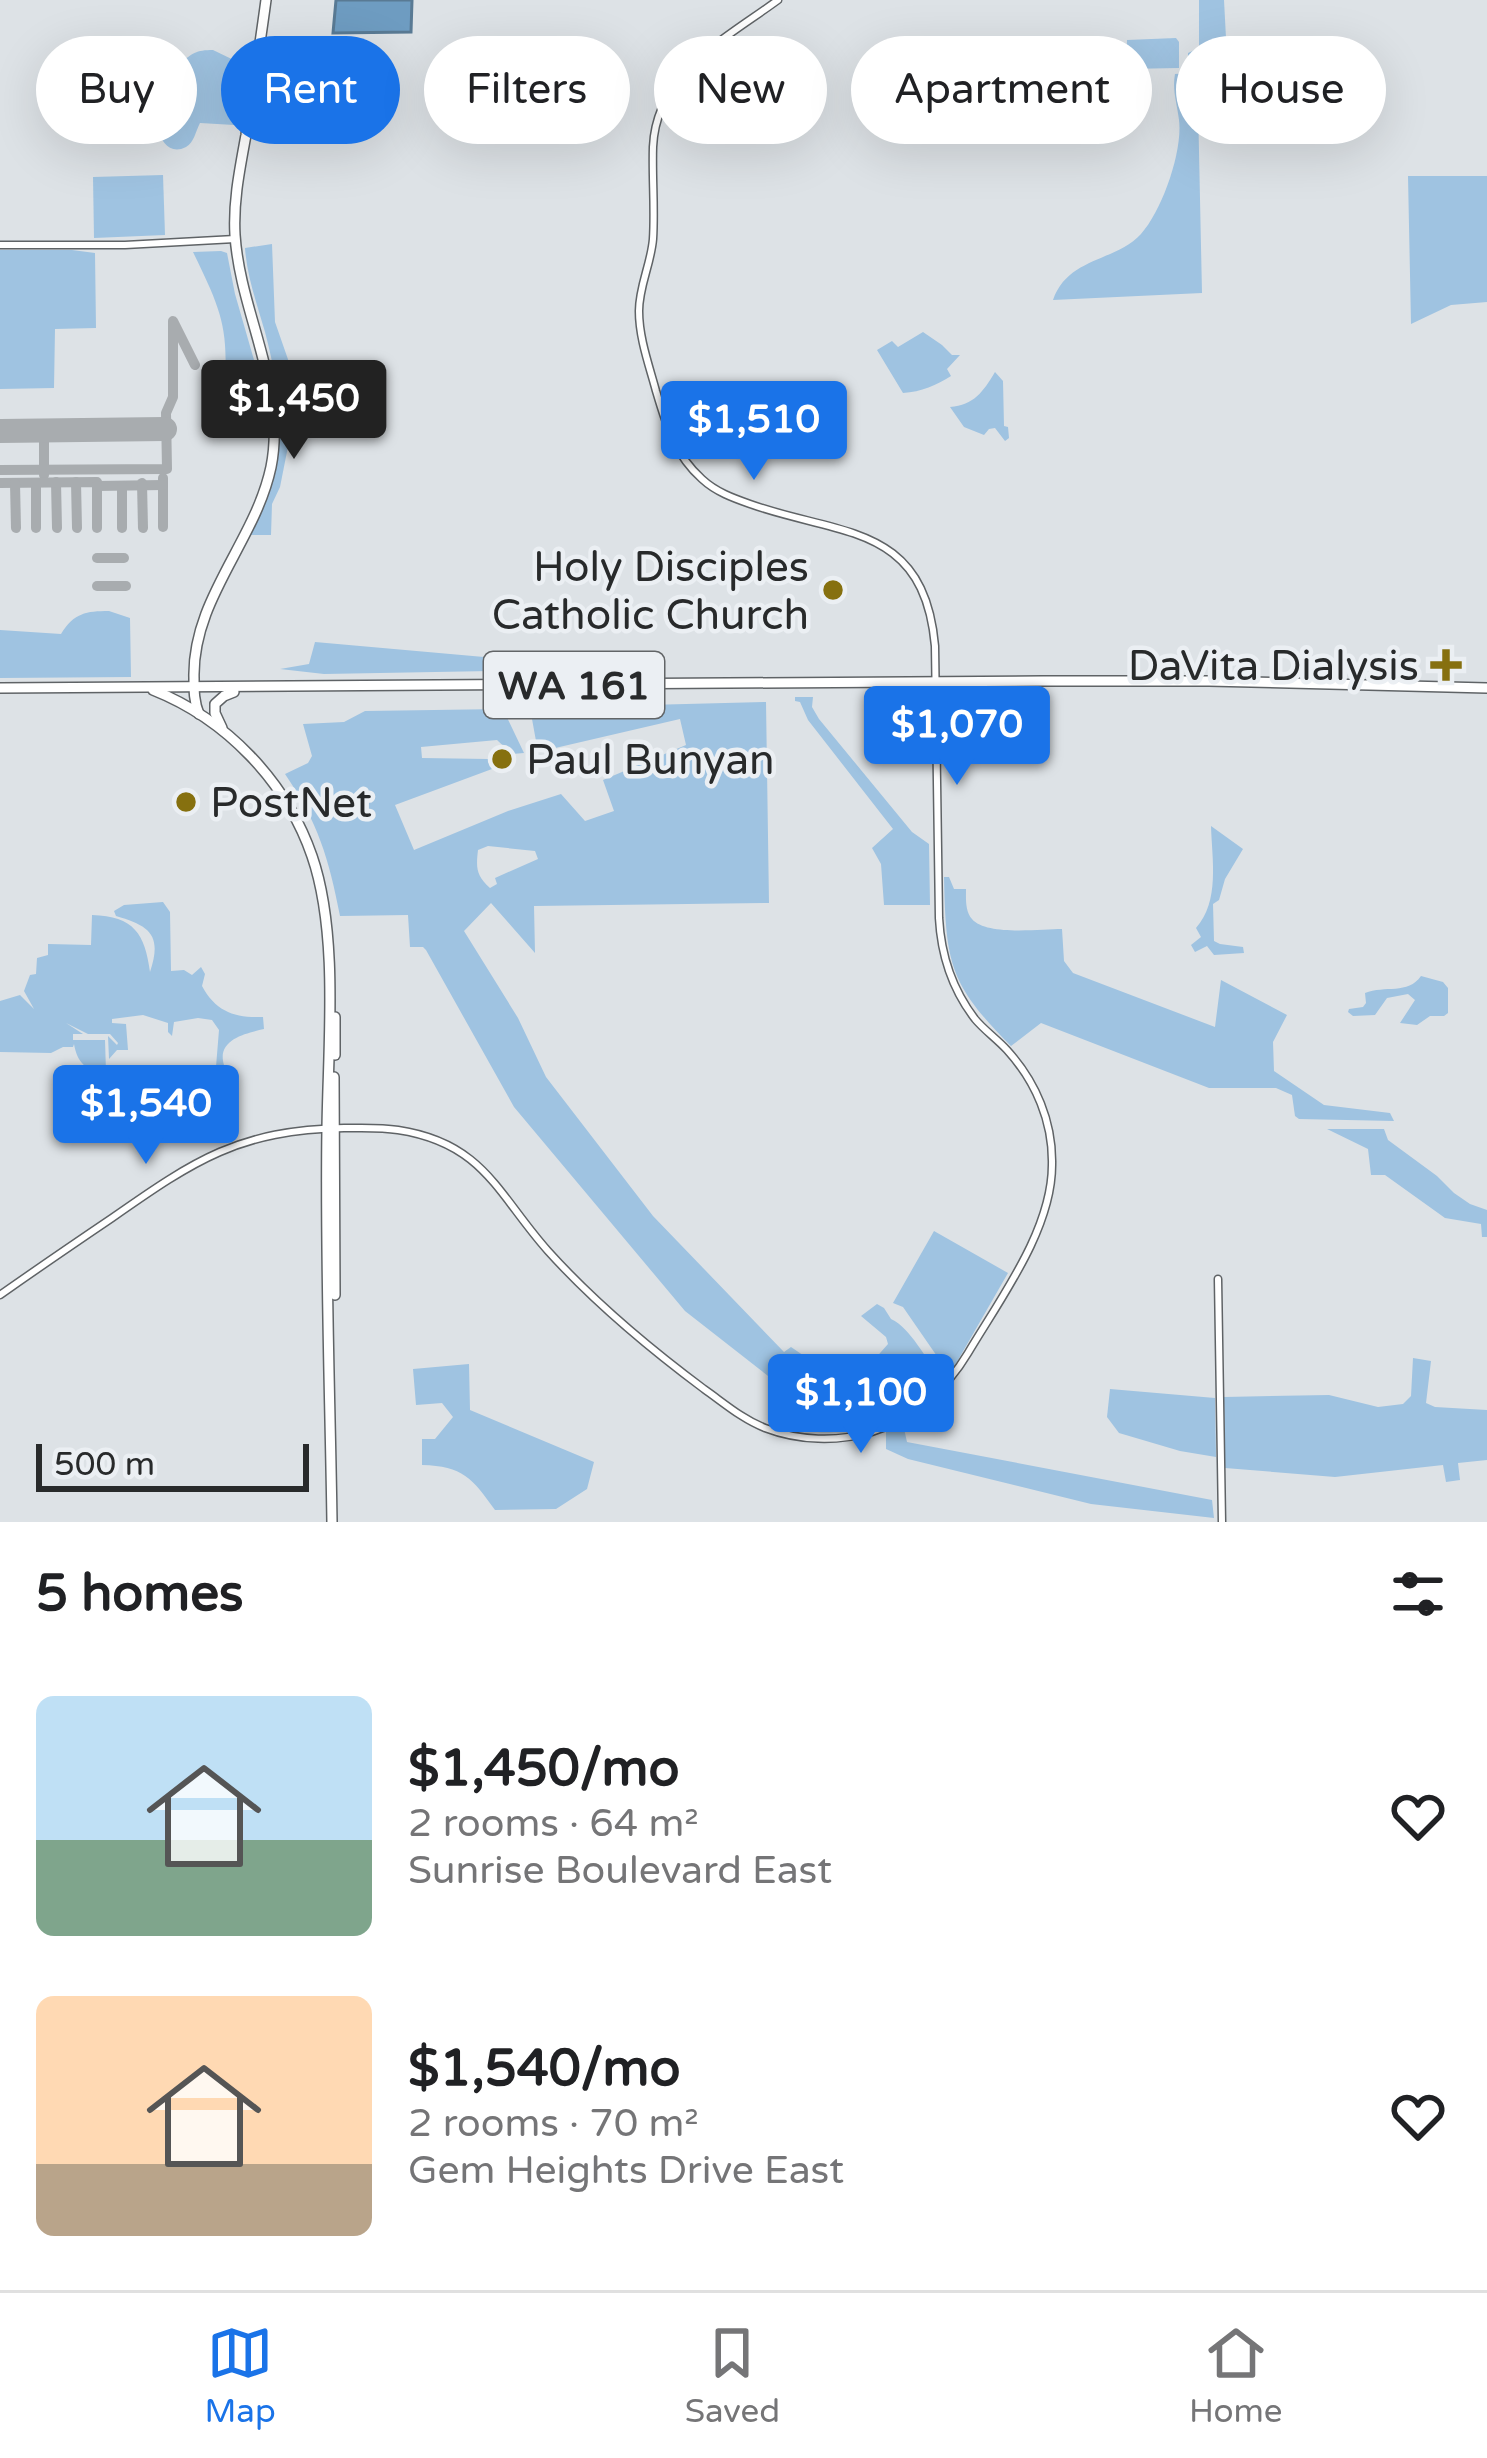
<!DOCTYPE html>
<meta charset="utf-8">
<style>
body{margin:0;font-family:"Varela Round",sans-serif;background:#f6f6f6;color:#202124;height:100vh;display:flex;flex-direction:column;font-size:45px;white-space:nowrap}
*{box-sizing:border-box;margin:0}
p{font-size:39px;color:#757577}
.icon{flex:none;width:66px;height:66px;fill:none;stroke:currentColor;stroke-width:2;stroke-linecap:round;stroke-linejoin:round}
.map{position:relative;height:1522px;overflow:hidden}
.panel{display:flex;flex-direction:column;background:#fff;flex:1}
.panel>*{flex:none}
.guide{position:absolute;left:36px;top:36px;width:1416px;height:108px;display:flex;gap:24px}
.scale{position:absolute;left:36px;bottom:30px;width:273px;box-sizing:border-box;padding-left:12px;border:6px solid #282a2b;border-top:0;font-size:33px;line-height:42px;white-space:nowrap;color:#282a2b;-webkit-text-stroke:9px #ebeff3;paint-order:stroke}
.price{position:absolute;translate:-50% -102px;padding:0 27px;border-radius:12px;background:#1a73e8;color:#fff;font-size:39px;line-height:78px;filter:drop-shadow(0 3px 6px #0008)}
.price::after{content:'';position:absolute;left:50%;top:72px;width:36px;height:27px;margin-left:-18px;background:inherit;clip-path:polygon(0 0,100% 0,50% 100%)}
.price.current{background:#222;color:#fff}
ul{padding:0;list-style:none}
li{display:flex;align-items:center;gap:36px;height:300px;padding:0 36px}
li span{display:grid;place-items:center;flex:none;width:336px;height:240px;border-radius:18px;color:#555}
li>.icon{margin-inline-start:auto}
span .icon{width:144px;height:144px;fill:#fffc;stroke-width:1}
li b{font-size:51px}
h2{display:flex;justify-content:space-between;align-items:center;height:144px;padding:0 36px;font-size:51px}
.tag{padding:0 42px;border-radius:54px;background:#fff;box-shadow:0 12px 48px #0002;font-size:42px;line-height:108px}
.tag.current{background:#1a73e8;color:#fff}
.tab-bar{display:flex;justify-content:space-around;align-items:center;height:168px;border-top:3px solid #e0e0e0;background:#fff;font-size:33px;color:#757577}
.tab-bar a{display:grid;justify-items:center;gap:6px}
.tab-bar .current{color:#1a73e8}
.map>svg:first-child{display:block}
.green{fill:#9fc3e1;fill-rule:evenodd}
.water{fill:#6e9cc1;stroke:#597a94;stroke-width:3}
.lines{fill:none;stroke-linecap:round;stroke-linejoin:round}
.taxiway{stroke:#a8acaf;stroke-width:10}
.runway{stroke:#a8acaf;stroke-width:24}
.minor-casing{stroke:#5f6366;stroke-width:9}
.major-casing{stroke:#5f6366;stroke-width:12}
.minor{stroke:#fff;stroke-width:6}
.major{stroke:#fff;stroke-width:9}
.poi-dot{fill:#86700f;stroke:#ebeff3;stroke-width:4.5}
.labels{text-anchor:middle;stroke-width:9;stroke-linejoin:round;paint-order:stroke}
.shield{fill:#ebeff3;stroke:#626567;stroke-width:3}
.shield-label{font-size:39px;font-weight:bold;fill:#282a2b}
.poi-label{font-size:42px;fill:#282a2b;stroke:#ebeff3;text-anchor:end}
</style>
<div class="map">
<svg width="1487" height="1522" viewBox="0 0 1487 1522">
<rect width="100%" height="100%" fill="#dde2e6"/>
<g class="green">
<path d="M1199,0H1224L1227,57L1224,63L1209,71L1198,104L1202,293L1053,300C1068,257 1115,262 1141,234C1162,211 1183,151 1179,120C1177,103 1172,90 1175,74L1188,73V53L1199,48Z"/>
<path d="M1176,38L1179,42V68L1126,69L1127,40Z"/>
<path d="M213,50L242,64L243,76L237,120L234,125L200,123C196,130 194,143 186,147C159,161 150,112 156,93C161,80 170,73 180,64C192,53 196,50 213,50Z"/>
<path d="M163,175L165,235L94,238L93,177Z"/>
<path d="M1408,176H1487V302L1451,305L1411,324Z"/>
<path d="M272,244L275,322L299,391L280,487L272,504L271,535H250C287,463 285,408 265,332C257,304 247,277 245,248Z"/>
<path d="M0,250H72L95,253L96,328L55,329L54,388L0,389Z"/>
<path d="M221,251L227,253L235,294L262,388H224C230,327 219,306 193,252Z"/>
<path d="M923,332L942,345L952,355H960L947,369L951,376C937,385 921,392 903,393L877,350L892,341L898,347Z"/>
<path d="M995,372L1003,381L1004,426L1008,427L1009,438L1005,441L995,428L989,429L984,435L964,427L950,407C974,405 983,392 995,372Z"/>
<path d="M109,611L130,618L131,677L0,678V630L61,634C74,613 86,611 109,611Z"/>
<path d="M315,642L484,657L491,671L324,674L280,669L309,664Z"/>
<path d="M813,697L812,707L819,719L912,832L929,844L930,905H884L881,864L872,848L893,829L808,720L800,702L795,701V697Z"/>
<path d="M766,702L769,903L534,906L535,953L491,903L464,931L518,1018L546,1077L653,1216L784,1352L791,1347L850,1387L888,1344L886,1337L861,1316L877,1304L884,1308L891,1319C912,1329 924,1359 942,1376C927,1418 857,1435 817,1432L791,1394L685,1311L514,1107L426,950L423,947H410L408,915L340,916C329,859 318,822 285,774L308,763L312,756L303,724L344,722L365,711L503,709L524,753L512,754L497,740L421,747L422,758L488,759L492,769L395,805L414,850L508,811L561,794L585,821L614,811L603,780L686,745L680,719L538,752L530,708ZM488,846L535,851L538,859L495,878L497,884L490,888C476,875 476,868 478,850Z"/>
<path d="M1211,826L1243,849L1225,879L1219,900L1213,904L1214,941L1220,944L1243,947L1244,953L1214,955L1207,946L1195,952L1191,945L1201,937L1196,928C1220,901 1212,860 1211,826Z"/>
<path d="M944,877H949L954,889H966C966,899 965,911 972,919C986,936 1040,929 1062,929L1064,961L1073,973L1215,1027L1221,980L1287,1015L1273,1042L1274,1071L1324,1105L1390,1113L1394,1121L1299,1119L1295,1116L1292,1095L1276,1088H1209L1041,1023L1011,1046C949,984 946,963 944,877Z"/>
<path d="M163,902L170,912L171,971L184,970L192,975L201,967L205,974L202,986C216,1012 235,1018 263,1017L264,1029C247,1033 216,1039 224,1065C226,1071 230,1076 231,1083L228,1085L215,1079L219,1030L212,1020L198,1018L174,1022L172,1036L168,1032V1023L143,1015L112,1019V1023L126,1024L128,1050H117L109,1059L108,1036L117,1045L118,1043L110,1034H88L66,1023L83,1034H73V1040H105L106,1072C86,1072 77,1062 74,1044L73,1047H63L51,1053L0,1052V1001L20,995L34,1009L24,991L30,975L36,974L37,958L48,955V944L91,945L92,915C134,916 145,934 150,972C162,936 151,926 116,916L114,911L124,905Z"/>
<path d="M1421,976L1443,982L1448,988V1013L1444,1016H1430L1417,1025L1400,1023L1415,1000L1408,994L1387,998L1375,1015L1353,1016L1348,1012L1349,1009L1363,1007L1366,1003L1365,993C1385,985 1408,995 1421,976Z"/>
<path d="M1327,1129H1384L1388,1140L1437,1176L1454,1193L1470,1204L1487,1210V1237H1482L1481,1224L1445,1218L1385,1175H1371L1368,1149Z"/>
<path d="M934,1231L1008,1273L954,1367L951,1368L941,1362L903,1307L893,1303Z"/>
<path d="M1413,1358L1431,1361L1426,1403L1435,1407L1487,1410V1460L1458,1463L1460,1480L1446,1482L1443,1465L1335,1477L1225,1468L1224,1397L1329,1395L1378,1407L1403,1404L1411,1396Z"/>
<path d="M469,1364L470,1410L594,1462L587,1489L556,1509L495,1510C472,1478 463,1466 422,1465V1439H435L453,1417L442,1403L416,1405L413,1369Z"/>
<path d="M1110,1389L1215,1398L1216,1457L1180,1451L1119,1433L1107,1417Z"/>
<path d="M903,1424L907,1442L1212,1500L1214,1518L1091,1504L908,1459L886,1449V1432Z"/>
</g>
<path class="water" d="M336,0H412L411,32L333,33Z"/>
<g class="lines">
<g class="taxiway">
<path d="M0,470L167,469L166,413L173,397V321L195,365"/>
<path d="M44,475V430"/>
<path d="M163,478V527"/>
<path d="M56,482L57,528"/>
<path d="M76,482L77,528"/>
<path d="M0,483L97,482V486L163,485"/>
<path d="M15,483L16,528"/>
<path d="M36,483V528"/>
<path d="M142,483L143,528"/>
<path d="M97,486V528"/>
<path d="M122,486V528"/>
<path d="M97,558H124"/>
<path d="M97,586H126"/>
</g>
<path class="runway" d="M0,431L165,429"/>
<g class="minor-casing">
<g id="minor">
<path d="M0,245H125L235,239"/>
<path d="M1218,1279L1222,1522"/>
<path d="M0,1295C37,1269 75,1243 112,1218C195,1160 239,1130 344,1128C362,1128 380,1127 398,1130C484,1143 498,1195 548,1251C594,1302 649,1348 704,1389C724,1403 742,1419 765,1428C799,1441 837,1442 872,1432C913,1419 946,1390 968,1353C1000,1299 1052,1230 1052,1165C1053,1122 1036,1082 1007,1050C997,1039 984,1030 975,1019C952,989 941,955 939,918L935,646C924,523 840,536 750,504C733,498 716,492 702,479C675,455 666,425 656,391C649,365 639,338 639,311C639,286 651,264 653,239C655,208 652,178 653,147C656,73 725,39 778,0"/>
</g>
</g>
<g class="major-casing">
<g id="major">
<path d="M0,688L1043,681H1209L1487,688"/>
<path d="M153,690C226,719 286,781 312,856C339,934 328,1046 327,1129C325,1260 330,1391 332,1522"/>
<path d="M199,714C194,702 194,691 194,678C192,599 255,542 271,467C287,387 240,313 235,235C233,201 240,168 246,135C253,90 260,45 266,0"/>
<path d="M222,728L215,713V704L224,696L234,692"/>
<path d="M335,1055V1017"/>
<path d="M334,1077L335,1295"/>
</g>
</g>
<use href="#minor" class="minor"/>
<use href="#major" class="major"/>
</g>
<g class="poi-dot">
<circle cx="833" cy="590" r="12"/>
<path d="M1440 647h12v12h12v12h-12v12h-12v-12h-12v-12h12z"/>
<circle cx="502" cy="759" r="12"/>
<circle cx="186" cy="802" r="12"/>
</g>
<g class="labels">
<rect class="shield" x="484" y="652" width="180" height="66" rx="9"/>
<g class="shield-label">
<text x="574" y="699">WA 161</text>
</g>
<g class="poi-label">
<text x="809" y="581">Holy Disciples<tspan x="809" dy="48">Catholic Church</tspan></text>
<text x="1419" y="680">DaVita Dialysis</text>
<text x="526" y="774" text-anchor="start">Paul Bunyan</text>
<text x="210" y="817" text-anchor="start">PostNet</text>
</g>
</g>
</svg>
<div class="scale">500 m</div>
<b class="price current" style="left:294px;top:462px">$1,450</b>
<b class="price" style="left:754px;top:483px">$1,510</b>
<b class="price" style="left:957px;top:788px">$1,070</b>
<b class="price" style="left:146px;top:1167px">$1,540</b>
<b class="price" style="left:861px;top:1456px">$1,100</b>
<div class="guide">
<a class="tag">Buy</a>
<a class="tag current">Rent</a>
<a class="tag">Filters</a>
<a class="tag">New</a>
<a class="tag">Apartment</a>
<a class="tag">House</a>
</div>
</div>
<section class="panel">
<h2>5 homes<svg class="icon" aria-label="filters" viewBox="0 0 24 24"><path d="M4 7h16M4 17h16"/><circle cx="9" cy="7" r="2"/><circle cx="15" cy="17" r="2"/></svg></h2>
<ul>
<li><span style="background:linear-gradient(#bfe0f5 60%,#7fa58c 0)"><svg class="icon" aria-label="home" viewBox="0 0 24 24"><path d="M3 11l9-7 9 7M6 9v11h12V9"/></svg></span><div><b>$1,450/mo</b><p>2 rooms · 64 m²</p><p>Sunrise Boulevard East</p></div><svg class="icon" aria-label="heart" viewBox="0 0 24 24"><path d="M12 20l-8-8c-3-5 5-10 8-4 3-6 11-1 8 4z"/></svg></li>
<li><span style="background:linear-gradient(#ffd9b3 70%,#b9a48a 0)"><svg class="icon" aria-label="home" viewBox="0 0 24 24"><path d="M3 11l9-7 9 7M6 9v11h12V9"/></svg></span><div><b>$1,540/mo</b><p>2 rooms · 70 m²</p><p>Gem Heights Drive East</p></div><svg class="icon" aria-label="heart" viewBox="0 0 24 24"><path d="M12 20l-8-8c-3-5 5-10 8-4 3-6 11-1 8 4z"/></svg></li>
</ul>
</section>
<nav class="tab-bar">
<a class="current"><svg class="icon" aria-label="map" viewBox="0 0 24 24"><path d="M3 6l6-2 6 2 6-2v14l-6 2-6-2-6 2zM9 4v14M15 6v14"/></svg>Map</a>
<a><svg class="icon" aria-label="saved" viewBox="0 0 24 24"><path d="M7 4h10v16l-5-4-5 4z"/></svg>Saved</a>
<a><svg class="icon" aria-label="home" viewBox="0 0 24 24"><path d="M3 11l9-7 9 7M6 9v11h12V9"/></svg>Home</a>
</nav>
